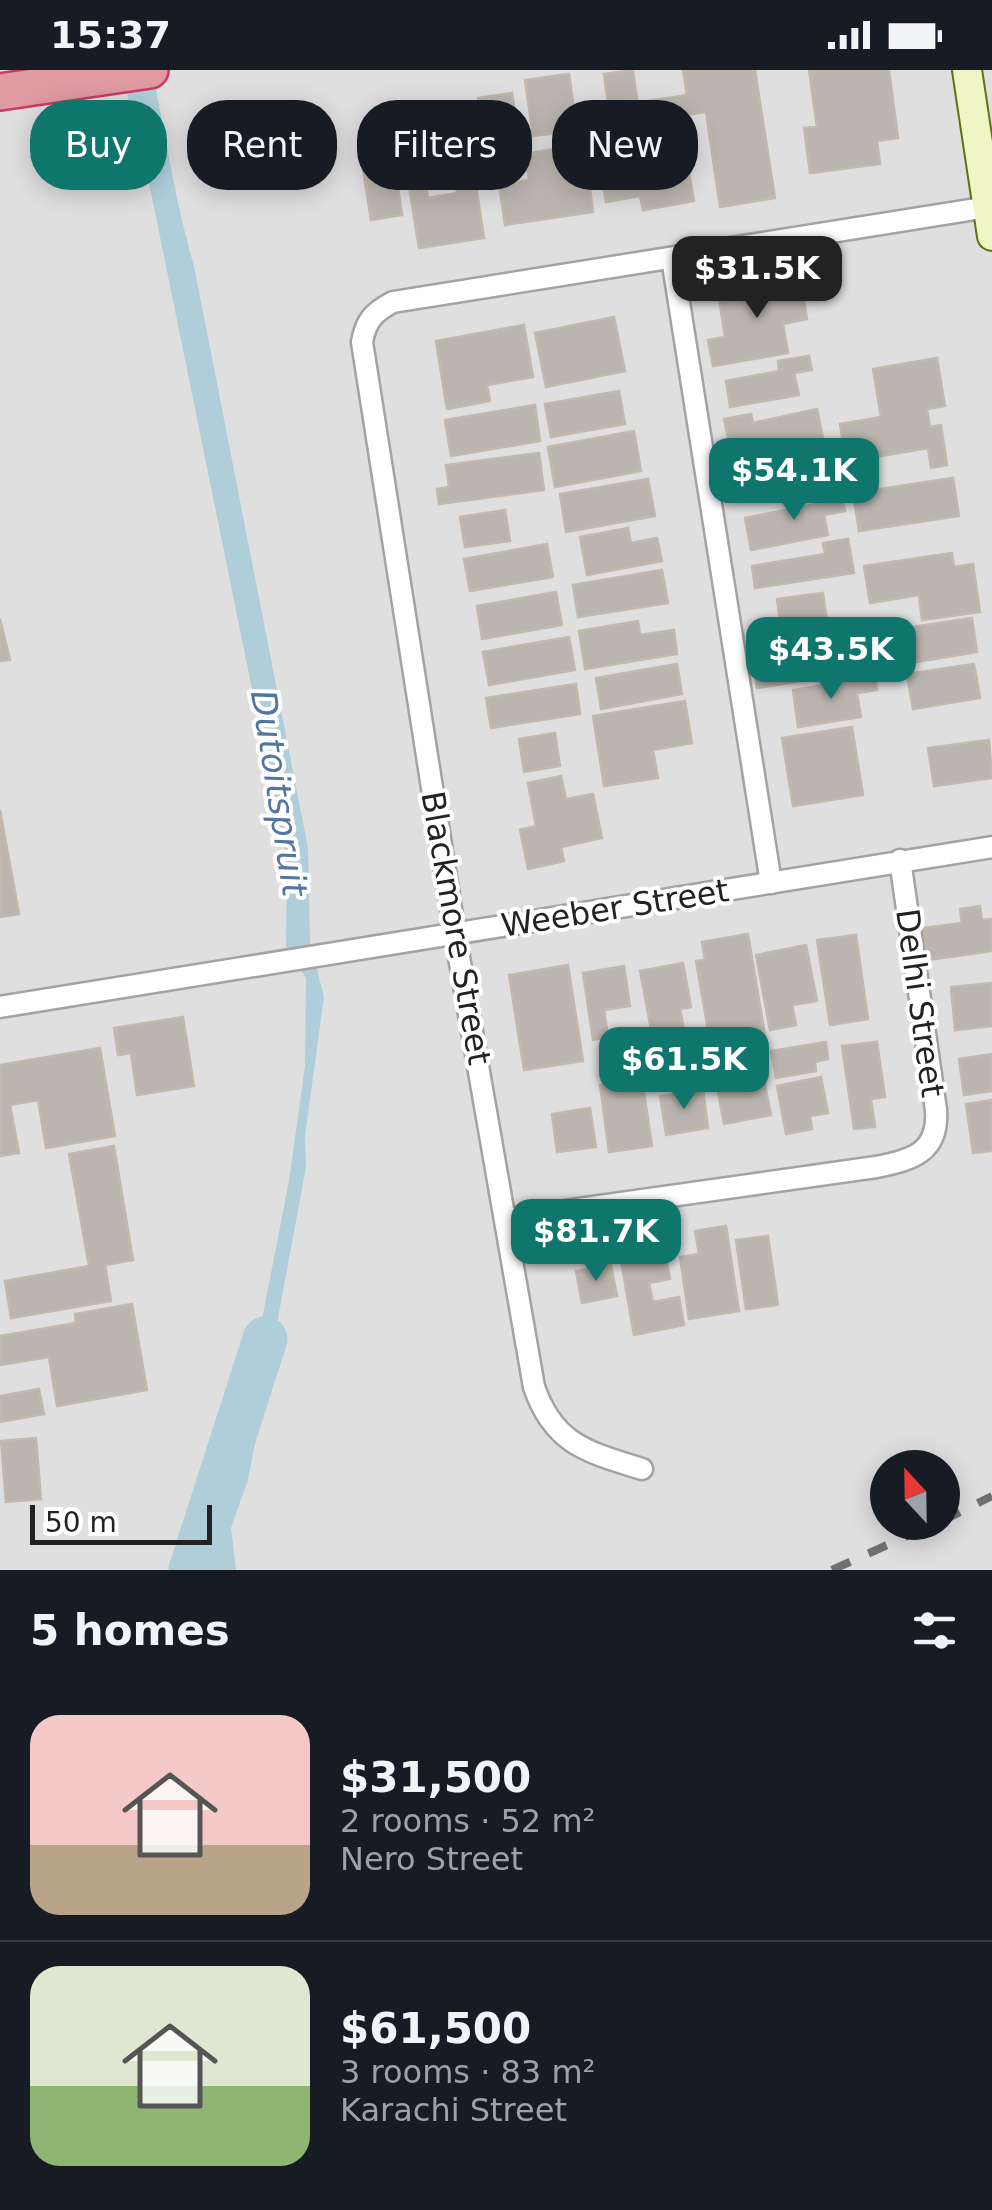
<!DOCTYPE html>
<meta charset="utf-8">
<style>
body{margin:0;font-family:"DejaVu Sans",sans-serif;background:#242831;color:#f1f3f6;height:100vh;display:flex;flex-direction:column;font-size:38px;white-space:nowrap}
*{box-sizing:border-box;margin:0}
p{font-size:32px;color:#9ea1a6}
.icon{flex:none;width:55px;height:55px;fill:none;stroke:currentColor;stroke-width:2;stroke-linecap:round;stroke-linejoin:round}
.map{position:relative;height:1500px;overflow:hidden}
.side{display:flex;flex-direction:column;background:#171b24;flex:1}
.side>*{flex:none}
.banner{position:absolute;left:30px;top:30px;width:932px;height:90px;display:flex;gap:20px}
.needle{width:65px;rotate:338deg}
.buttons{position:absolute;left:870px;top:1380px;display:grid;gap:20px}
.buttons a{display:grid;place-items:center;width:90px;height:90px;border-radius:50%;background:#171b24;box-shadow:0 5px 25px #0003;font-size:50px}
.scale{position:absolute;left:30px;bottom:25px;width:182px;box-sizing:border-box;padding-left:10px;border:5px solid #222;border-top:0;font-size:28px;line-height:35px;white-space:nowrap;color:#222;-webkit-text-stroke:8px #fff;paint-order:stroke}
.price{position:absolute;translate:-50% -85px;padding:0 22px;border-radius:20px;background:#0f766e;color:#fff;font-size:32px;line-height:65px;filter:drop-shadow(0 2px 5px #0008)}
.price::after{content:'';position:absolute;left:50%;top:60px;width:30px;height:22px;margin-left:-15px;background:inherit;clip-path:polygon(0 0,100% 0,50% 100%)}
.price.active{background:#222;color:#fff}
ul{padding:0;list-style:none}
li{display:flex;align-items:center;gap:30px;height:250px;padding:0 30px}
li+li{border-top:2px solid #363941}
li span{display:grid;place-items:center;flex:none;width:280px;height:200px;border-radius:30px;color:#555}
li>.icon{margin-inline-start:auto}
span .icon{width:120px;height:120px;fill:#fffc;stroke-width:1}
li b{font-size:42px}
h2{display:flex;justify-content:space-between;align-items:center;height:120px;padding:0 30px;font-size:42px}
.chip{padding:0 35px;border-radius:40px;background:#171b24;box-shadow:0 5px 25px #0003;font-size:35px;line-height:90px}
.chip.active{background:#0f766e;color:#fff}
.status{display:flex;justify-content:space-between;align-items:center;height:70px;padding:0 50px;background:#171b24;direction:ltr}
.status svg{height:28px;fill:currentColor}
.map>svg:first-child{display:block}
.residential{fill:#e0dfdf;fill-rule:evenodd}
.water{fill:#afceda}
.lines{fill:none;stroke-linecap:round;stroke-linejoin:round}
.river{stroke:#afceda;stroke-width:45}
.building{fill:#bbb5af;stroke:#c2b8ad;stroke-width:2.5}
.street-casing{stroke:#a3a3a3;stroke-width:25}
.secondary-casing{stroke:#617210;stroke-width:32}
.highway-casing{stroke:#cc3a62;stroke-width:40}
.street{stroke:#fff;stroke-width:20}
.secondary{stroke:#eff5c4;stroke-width:28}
.highway{stroke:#e09aa2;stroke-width:35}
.rail{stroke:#707070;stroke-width:8;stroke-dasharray:20 20;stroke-linecap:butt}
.labels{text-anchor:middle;stroke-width:8;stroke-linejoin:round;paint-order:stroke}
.street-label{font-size:32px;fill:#222;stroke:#fff}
.water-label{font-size:35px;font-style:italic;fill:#5375a2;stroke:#fff}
</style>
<div class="status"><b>15:37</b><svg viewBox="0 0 49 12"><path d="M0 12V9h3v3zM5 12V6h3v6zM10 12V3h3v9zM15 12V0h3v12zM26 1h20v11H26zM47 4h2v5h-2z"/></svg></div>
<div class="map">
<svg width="992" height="1500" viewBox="0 0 992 1500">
<rect width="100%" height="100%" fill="#f1efea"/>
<path class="residential" d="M0,0H992V1500H0ZM888,1398H942V1452H888Z"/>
<path class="water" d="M127,0H152C166,66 175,131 194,196L308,778L310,872L324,927L305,1066L306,1097L248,1410L231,1458L236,1500H213L289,1111L305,996L306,908L286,877L287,791L145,93L128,40Z"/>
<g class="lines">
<path class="river" d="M191,1500L265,1269"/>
</g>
<g class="building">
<path d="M633,0L637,29L608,33L604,4Z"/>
<path d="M683,0H755L775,128L720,137L706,42L644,51L641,32L687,25Z"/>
<path d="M809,0H889L898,68L877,71L880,94L810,103L804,58L817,57Z"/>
<path d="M569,4L577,60L533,66L525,10Z"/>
<path d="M512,23L518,63L484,68L478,28Z"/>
<path d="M465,44L484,168L419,178L408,110L425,108L428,128L457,123L454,98L431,102L423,50Z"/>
<path d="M669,56L673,76L684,74L694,131L643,140L640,126L606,132L599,91L618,87L615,65Z"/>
<path d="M584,74L593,142L505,155L499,115L529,110L525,84Z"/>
<path d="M395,95L402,145L371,150L363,99Z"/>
<path d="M800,208L807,249L783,254L788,283L713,296L708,270L725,267L718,222Z"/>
<path d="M614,247L625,301L546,317L535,263Z"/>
<path d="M524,255L533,307L487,315L490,331L447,339L436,271Z"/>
<path d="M809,286L812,300L794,303L799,325L730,337L726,311L779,301L778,291Z"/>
<path d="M937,288L945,336L927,339L930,357L941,355L947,395L931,398L928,378L846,392L840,354L881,347L873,299Z"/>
<path d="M619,321L625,354L551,367L545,334Z"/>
<path d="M535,335L540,371L451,386L445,350Z"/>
<path d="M817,339L823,368L732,387L724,349L751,344L753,353Z"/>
<path d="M634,361L641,401L555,417L548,377Z"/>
<path d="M829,381L835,415L741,432L735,397Z"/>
<path d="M539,383L544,420L439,434L437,419L449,417L446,395Z"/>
<path d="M953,408L959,446L859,461L853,423Z"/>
<path d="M648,409L655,446L566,462L560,424Z"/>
<path d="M841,420L845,441L824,445L828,465L751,480L745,448L821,433L819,424Z"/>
<path d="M505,440L510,471L465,477L460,447Z"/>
<path d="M628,458L631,473L657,468L662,491L587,505L580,467Z"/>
<path d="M848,469L854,503L755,518L752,496L825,484L823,473Z"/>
<path d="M547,474L553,507L470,521L464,489Z"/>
<path d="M952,483L954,497L973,494L980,542L922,550L919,525L870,533L864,496Z"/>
<path d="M662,500L668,533L578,547L573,515Z"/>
<path d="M556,522L562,555L482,569L477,536Z"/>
<path d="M823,523L828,559L782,565L777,529Z"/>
<path d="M972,548L977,582L904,594L899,559Z"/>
<path d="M0,549L10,590L0,591Z"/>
<path d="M638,551L640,565L674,560L677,584L585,599L579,561Z"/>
<path d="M569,567L575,600L489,615L483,582Z"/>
<path d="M834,573L839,605L757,618L752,585Z"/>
<path d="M677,594L682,624L601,639L596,608Z"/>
<path d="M974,594L980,628L913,639L907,604Z"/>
<path d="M875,607L877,620L857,623L861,647L798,657L793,620Z"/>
<path d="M576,614L580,644L491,658L486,628Z"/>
<path d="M685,631L692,673L653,680L658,708L604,716L593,646Z"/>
<path d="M852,657L863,725L793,736L782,668Z"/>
<path d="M555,663L560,696L524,702L519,669Z"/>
<path d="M989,670L992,708L934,716L928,678Z"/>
<path d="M561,706L566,729L593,724L602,768L561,777L564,791L528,799L520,760L536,756L528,713Z"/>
<path d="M0,740L19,844L0,847Z"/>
<path d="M980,836L982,850L992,849V881L928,890L923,858L962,853L960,839Z"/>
<path d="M748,864L765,966L726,973L724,958L708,960L696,891L705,890L702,872Z"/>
<path d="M856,865L868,949L830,955L817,870Z"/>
<path d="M806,875L817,931L792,935L796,955L770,960L756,885Z"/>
<path d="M683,893L691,937L680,939L686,970L654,975L640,901Z"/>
<path d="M568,895L583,991L524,1000L509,905Z"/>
<path d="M624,896L630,936L604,940L608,967L593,970L583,903Z"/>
<path d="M992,913V956L955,960L951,917Z"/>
<path d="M183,947L194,1016L137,1025L131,983L118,985L114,958Z"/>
<path d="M826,972L828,989L815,992L816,1001L776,1008L771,981Z"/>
<path d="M877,972L885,1027L871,1029L875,1057L854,1059L842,976Z"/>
<path d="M100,978L115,1066L46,1078L38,1030L10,1035L19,1083L0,1086V995Z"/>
<path d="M992,984V1021L964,1025L959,989Z"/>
<path d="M759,985L771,1045L724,1054L713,994Z"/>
<path d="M821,1007L828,1043L810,1046L812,1059L786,1064L777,1016Z"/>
<path d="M642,1009L652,1076L609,1082L600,1015Z"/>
<path d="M703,1020L708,1058L666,1065L660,1026Z"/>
<path d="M992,1030V1081L973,1083L966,1034Z"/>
<path d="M590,1038L596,1077L557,1082L552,1044Z"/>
<path d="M114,1076L133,1190L105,1195L111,1231L11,1248L5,1211L89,1196L69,1084Z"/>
<path d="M726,1156L739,1241L689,1249L680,1187L699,1184L695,1161Z"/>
<path d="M661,1160L670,1209L649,1213L653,1232L679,1227L684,1255L634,1265L617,1168Z"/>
<path d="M768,1166L778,1235L746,1239L736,1170Z"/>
<path d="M611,1195L617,1226L582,1233L576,1201Z"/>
<path d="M132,1234L147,1320L57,1336L49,1287L0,1295V1266L76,1253L75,1244Z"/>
<path d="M39,1319L44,1344L0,1352V1326Z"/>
<path d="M36,1368L41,1429L6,1432L1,1371Z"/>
</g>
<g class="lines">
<g class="street-casing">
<g id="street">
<path d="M672,188L771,813"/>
<path d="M0,937L992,777"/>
<path d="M507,1149L876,1097C913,1090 939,1082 936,1040L900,790"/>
<path d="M642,1399C588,1382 554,1375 534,1317L455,864L362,272C366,250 374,242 393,232L988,137"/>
</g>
</g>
<g class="secondary-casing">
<path id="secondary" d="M967,0L992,166"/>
</g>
<g class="highway-casing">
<path id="highway" d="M0,22L150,0"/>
</g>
<use href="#street" class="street"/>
<use href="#secondary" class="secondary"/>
<use href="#highway" class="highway"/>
<g class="rail">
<path d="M942,1451L992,1426"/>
<path d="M832,1500L938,1452"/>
</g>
</g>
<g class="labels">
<g class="street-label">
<text transform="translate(615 838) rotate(-9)" y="11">Weeber Street</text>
<text transform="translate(456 858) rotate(80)" y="11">Blackmore Street</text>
<text transform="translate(920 933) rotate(82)" y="11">Delhi Street</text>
</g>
<g class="water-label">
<text transform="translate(279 723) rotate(81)" y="12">Dutoitspruit</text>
</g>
</g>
</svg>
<div class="buttons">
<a><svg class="needle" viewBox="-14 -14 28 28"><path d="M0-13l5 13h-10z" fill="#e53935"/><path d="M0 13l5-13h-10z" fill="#9ea1a6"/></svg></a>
</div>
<div class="scale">50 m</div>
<b class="price active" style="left:757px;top:251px">$31.5K</b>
<b class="price" style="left:794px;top:453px">$54.1K</b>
<b class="price" style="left:831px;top:632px">$43.5K</b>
<b class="price" style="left:684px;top:1042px">$61.5K</b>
<b class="price" style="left:596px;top:1214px">$81.7K</b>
<div class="banner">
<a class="chip active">Buy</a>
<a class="chip">Rent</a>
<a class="chip">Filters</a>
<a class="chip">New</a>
</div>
</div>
<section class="side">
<h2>5 homes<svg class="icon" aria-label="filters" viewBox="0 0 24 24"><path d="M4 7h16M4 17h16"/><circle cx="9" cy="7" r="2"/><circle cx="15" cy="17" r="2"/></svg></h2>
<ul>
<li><span style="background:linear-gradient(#f6c9c9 65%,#b9a48a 0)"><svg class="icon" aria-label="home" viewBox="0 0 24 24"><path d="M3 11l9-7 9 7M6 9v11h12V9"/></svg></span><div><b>$31,500</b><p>2 rooms · 52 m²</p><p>Nero Street</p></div></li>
<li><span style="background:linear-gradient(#dfe7d0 60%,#8fb573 0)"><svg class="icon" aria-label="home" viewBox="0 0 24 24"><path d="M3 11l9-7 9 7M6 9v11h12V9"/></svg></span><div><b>$61,500</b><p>3 rooms · 83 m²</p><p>Karachi Street</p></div></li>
</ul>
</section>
